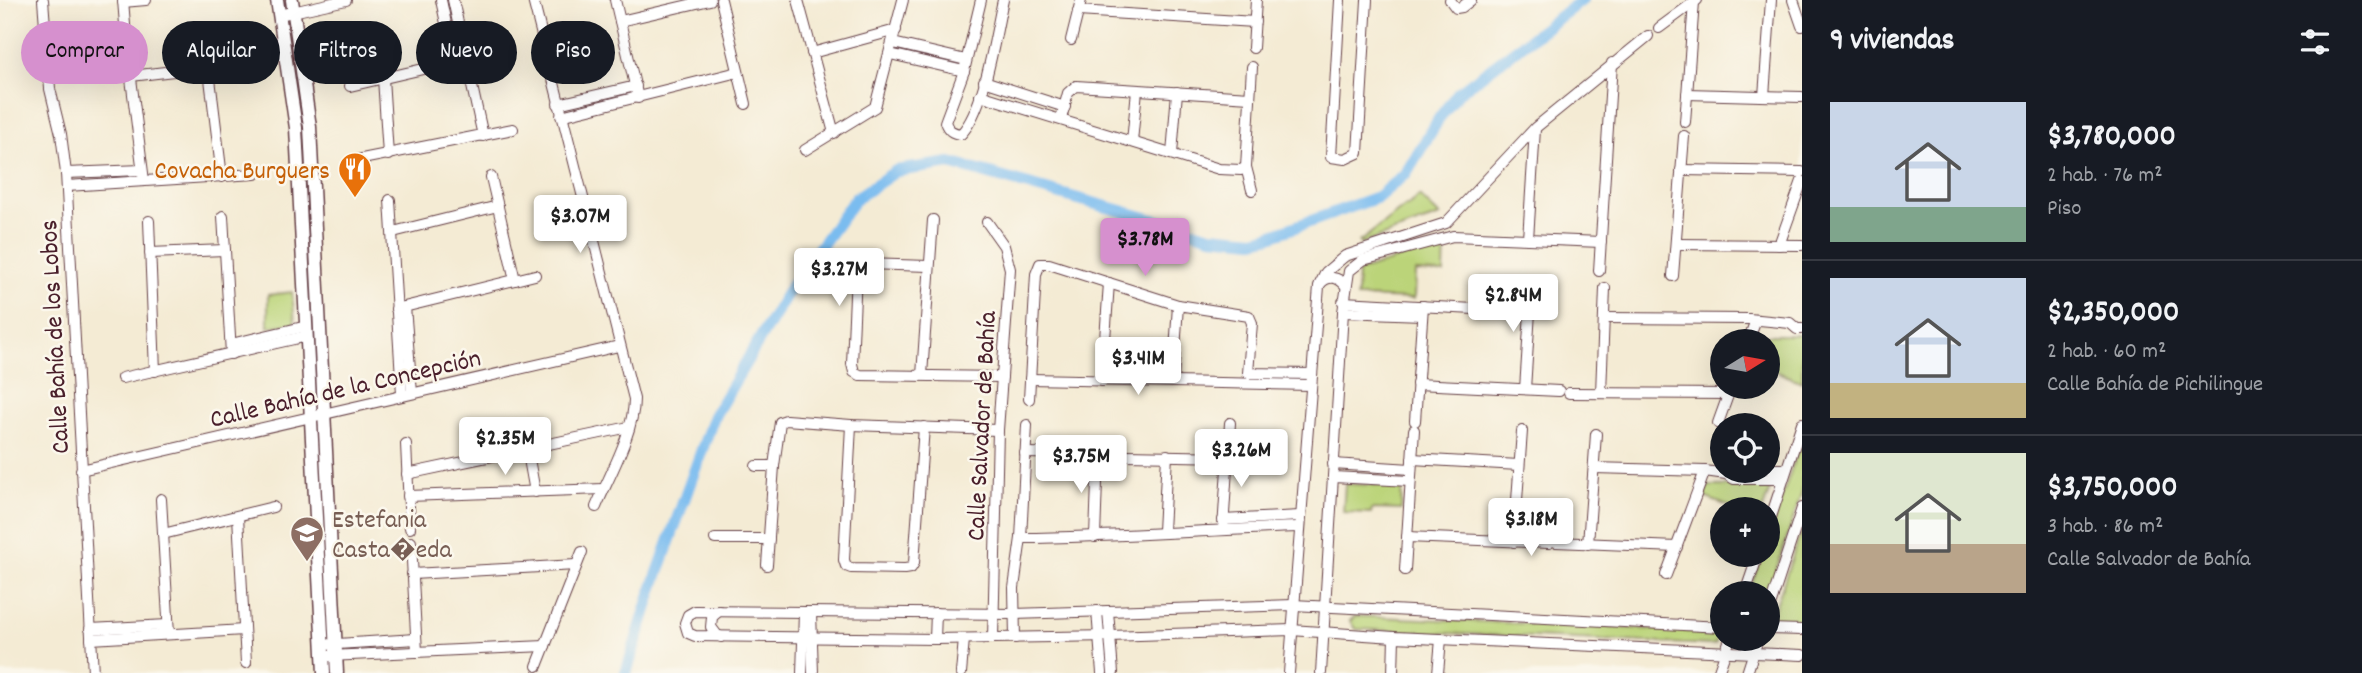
<!DOCTYPE html>
<html lang="es">
<meta charset="utf-8">
<style>
body{margin:0;font-family:Dekko,sans-serif;background:#20242c;color:#f1f3f6;height:100vh;display:flex;flex-direction:column;font-size:26px;white-space:nowrap}
*{box-sizing:border-box;margin:0}
p{font-size:23px;color:#9ea1a6}
.icon{flex:none;width:38px;height:38px;fill:none;stroke:currentColor;stroke-width:2;stroke-linecap:round;stroke-linejoin:round}
.map{position:relative;flex:1;overflow:hidden}
.details{display:flex;flex-direction:column;background:#171b24;width:560px}
.details>*{flex:none}
.top-card{position:absolute;left:21px;top:21px;width:665px;height:63px;display:flex;gap:14px}
.needle{width:46px;rotate:79deg}
.fabs{position:absolute;left:1710px;top:329px;display:grid;gap:14px}
.fabs a{display:grid;place-items:center;width:70px;height:70px;border-radius:50%;background:#171b24;box-shadow:0 7px 28px #0002;font-size:35px}
.price{position:absolute;translate:-50% -60px;padding:0 16px;border-radius:7px;background:#fff;color:#222;font-size:23px;line-height:46px;filter:drop-shadow(0 2px 4px #0008)}
.price::after{content:'';position:absolute;left:50%;top:42px;width:21px;height:16px;margin-left:-10px;background:inherit;clip-path:polygon(0 0,100% 0,50% 100%)}
.price.active{background:#d690ce;color:#111}
ul{padding:0;list-style:none}
li{display:flex;align-items:center;gap:21px;height:175px;padding:0 28px}
li+li{border-top:2px solid #363941}
li span{display:grid;place-items:center;flex:none;width:196px;height:140px;border-radius:0px;color:#555}
li>.icon{margin-inline-start:auto}
span .icon{width:84px;height:84px;fill:#fffc;stroke-width:1}
li b{font-size:30px}
h2{display:flex;justify-content:space-between;align-items:center;height:84px;padding:0 28px;font-size:30px}
.tag{padding:0 24px;border-radius:32px;background:#171b24;box-shadow:0 7px 28px #0002;font-size:24px;line-height:63px}
.tag.active{background:#d690ce;color:#111}
main{display:flex;flex:1;min-height:0}
.map>svg:first-child{display:block}
.green{fill:#bbd479;stroke:#827a52;stroke-width:2}
.lines{fill:none;stroke-linecap:round;stroke-linejoin:round}
.canal{stroke:#7abcef;stroke-width:12}
.minor-casing{stroke:#643e44;stroke-width:12}
.tertiary-casing{stroke:#643e44;stroke-width:15}
.minor{stroke:#fff;stroke-width:10}
.tertiary{stroke:#fff;stroke-width:12}
.labels{text-anchor:middle;stroke-width:5;stroke-linejoin:round;paint-order:stroke}
.food-label{font-size:26px;fill:#c56008;stroke:#fbf7ec;text-anchor:end}
.street-label{font-size:26px;fill:#4a1f2b;stroke:#fbf7ec}
.education-label{font-size:26px;fill:#785e54;stroke:#fbf7ec;text-anchor:start}
</style>
<main>
<div class="map">
<svg width="1802" height="673" viewBox="0 0 1802 673">
<rect width="100%" height="100%" fill="#fbf7ec"/>
<filter id="ink" filterUnits="userSpaceOnUse"><feTurbulence type="fractalNoise" baseFrequency=".0143" numOctaves="2"/><feDisplacementMap in="SourceGraphic" scale="14" xChannelSelector="R" yChannelSelector="G"/><feConvolveMatrix kernelMatrix="1 2 1 2 8 2 1 2 1" color-interpolation-filters="sRGB"/></filter>
<filter id="wash" filterUnits="userSpaceOnUse"><feTurbulence type="fractalNoise" baseFrequency=".00686" numOctaves="4" result="noise"/><feDisplacementMap in="SourceGraphic" scale="28" xChannelSelector="R" yChannelSelector="G"/><feGaussianBlur stdDeviation="1.57" result="paint"/><feColorMatrix in="noise" values="0 0 0 0 0 0 0 0 0 0 0 0 0 0 0 0 0 1.4 0 .05"/><feComposite in="paint" operator="in"/></filter>
<g filter="url(#wash)">
<rect width="100%" height="100%" fill="#f4ebd4"/>
<g class="green">
<path d="M1419,196L1440,216L1360,244L1359,242L1406,206L1407,207Z"/>
<path d="M1445,243L1444,273L1415,272L1414,299L1357,297L1358,272Z"/>
<path d="M292,292L295,323L268,327V295Z"/>
<path d="M1758,335H1802V382L1768,368V341H1756Z"/>
<path d="M1802,437V492L1768,594L1749,593L1762,555H1768V539Z"/>
<path d="M1345,484L1402,486L1401,510L1372,509L1371,513L1343,512Z"/>
<path d="M1708,486H1771L1763,509H1731V507L1704,497Z"/>
<path d="M1802,529V623L1770,622Z"/>
<path d="M1355,616L1712,632L1718,638L1715,644L1711,645L1355,629L1350,621Z"/>
</g>
<g class="lines">
<path class="canal" d="M626,673L655,581L714,416L789,290L855,199L896,171L950,163L1211,236L1254,240L1267,237L1378,197L1406,173L1440,117L1458,93L1582,0"/>
</g>
</g>
<g filter="url(#ink)">
<g class="lines">
<g class="minor-casing">
<g id="minor">
<path d="M43,0L50,89L61,134L66,173L93,673"/>
<path d="M123,0L126,37"/>
<path d="M441,0L454,61"/>
<path d="M453,0L483,136"/>
<path d="M533,0L634,399C634,433 609,476 596,507"/>
<path d="M615,0L638,98"/>
<path d="M721,0L746,104"/>
<path d="M798,0L834,133"/>
<path d="M981,0L964,71L945,122C948,130 952,133 961,134C985,109 995,35 1003,0"/>
<path d="M1340,0L1331,157L1345,159L1358,153L1367,0"/>
<path d="M1450,0L1456,8L1462,7L1471,0"/>
<path d="M1793,0L1802,26"/>
<path d="M123,2L146,0"/>
<path d="M1078,11L1255,22"/>
<path d="M279,15L346,0"/>
<path d="M620,21L710,0"/>
<path d="M1659,28L1697,0"/>
<path d="M205,38L222,177"/>
<path d="M1071,40L1081,0"/>
<path d="M893,43L966,60"/>
<path d="M127,47L144,181"/>
<path d="M1253,48L1256,0"/>
<path d="M812,53L896,30"/>
<path d="M890,54L964,71"/>
<path d="M131,76L208,67"/>
<path d="M383,78L388,155"/>
<path d="M984,81L1065,107"/>
<path d="M350,86L466,59"/>
<path d="M1687,94L1802,97"/>
<path d="M980,95L1219,169L1241,170L1246,167L1252,67"/>
<path d="M1764,96L1771,0"/>
<path d="M558,104L636,86"/>
<path d="M561,116L738,72"/>
<path d="M1061,119L1068,93L1076,86L1250,97"/>
<path d="M1685,122L1694,2"/>
<path d="M1132,142L1137,90"/>
<path d="M805,150L875,107L903,0"/>
<path d="M1172,154L1177,92"/>
<path d="M357,160L513,129"/>
<path d="M1246,167L1252,190"/>
<path d="M1681,170L1802,172"/>
<path d="M66,173L142,170"/>
<path d="M491,177L515,280"/>
<path d="M67,186L255,174"/>
<path d="M390,200L402,394"/>
<path d="M223,216L231,354"/>
<path d="M149,221L155,371"/>
<path d="M987,222L1004,246L1010,269L998,430L993,638"/>
<path d="M393,232L498,206"/>
<path d="M1528,239L1535,129"/>
<path d="M1676,244L1802,245"/>
<path d="M1779,245L1802,181"/>
<path d="M150,253L225,250"/>
<path d="M929,266L866,264L859,267L856,273L852,364L854,372L860,375L1002,377"/>
<path d="M1599,271L1612,63"/>
<path d="M1673,276L1684,136"/>
<path d="M1320,284C1328,275 1338,276 1346,286"/>
<path d="M1343,302L1530,312"/>
<path d="M405,307L412,393"/>
<path d="M396,309L535,275"/>
<path d="M1343,312L1422,315"/>
<path d="M1604,318L1749,319L1790,323L1797,329H1802"/>
<path d="M1748,341L1756,320"/>
<path d="M231,344L307,326"/>
<path d="M922,375L933,220"/>
<path d="M122,378L307,336"/>
<path d="M1030,379L1311,385"/>
<path d="M1102,381L1109,283"/>
<path d="M1173,382L1178,305"/>
<path d="M1417,384L1559,391"/>
<path d="M1525,389L1532,281"/>
<path d="M1569,393L1729,394"/>
<path d="M1601,393L1605,288"/>
<path d="M1029,399L1036,274L1040,264H1049L1178,305L1249,316L1252,323L1248,373L1312,374"/>
<path d="M1415,421L1423,306"/>
<path d="M1718,423L1731,387"/>
<path d="M851,425L844,560L846,566L851,568L905,569L911,568L914,563L924,427"/>
<path d="M406,444L410,528"/>
<path d="M527,448L535,492"/>
<path d="M1025,453L1228,457"/>
<path d="M1412,459L1519,465"/>
<path d="M1333,464L1411,469"/>
<path d="M756,466H774"/>
<path d="M1594,468L1705,471L1726,474L1734,479H1783"/>
<path d="M1768,469H1786"/>
<path d="M81,470L619,346"/>
<path d="M407,474L629,427"/>
<path d="M1333,477L1410,481"/>
<path d="M408,496L603,489"/>
<path d="M161,499L169,634"/>
<path d="M238,516L246,663"/>
<path d="M1223,520L1300,516"/>
<path d="M1768,526L1802,423"/>
<path d="M1223,529L1230,423"/>
<path d="M1163,531L1167,455"/>
<path d="M163,534L273,507"/>
<path d="M1095,537L1098,454"/>
<path d="M1407,537L1549,543"/>
<path d="M1021,538C1114,537 1206,530 1299,527"/>
<path d="M715,539H769"/>
<path d="M411,542L417,652"/>
<path d="M1514,542L1522,431"/>
<path d="M1556,542L1677,547"/>
<path d="M1588,544L1596,434"/>
<path d="M767,565L774,466L780,422L786,420L851,425L998,430"/>
<path d="M1405,570L1414,430"/>
<path d="M412,574L576,565"/>
<path d="M1666,575L1705,471"/>
<path d="M1745,593L1758,555"/>
<path d="M719,611L712,617L711,627L717,635L721,637"/>
<path d="M1097,611L1102,673"/>
<path d="M1108,611L1113,673"/>
<path d="M811,612L813,673"/>
<path d="M1768,612L1802,508"/>
<path d="M1722,627L1293,605L1014,614L695,611L688,615L685,623L688,633L695,636L935,639L1110,636L1291,630L1394,637L1802,655"/>
<path d="M90,629L168,625"/>
<path d="M1768,629L1802,630"/>
<path d="M1015,638L1014,588L1021,538L1027,425"/>
<path d="M91,639L244,630"/>
<path d="M935,639L936,613"/>
<path d="M322,645L416,639"/>
<path d="M329,656L545,646"/>
<path d="M537,666L582,552"/>
<path d="M802,673L804,612"/>
<path d="M961,673L964,639"/>
<path d="M1289,673L1319,286L1326,272L1345,256L1446,223L1535,128L1648,36"/>
<path d="M1321,673L1343,312L1349,271L1363,260L1453,236L1601,242"/>
<path d="M1393,673L1394,637"/>
<path d="M1438,673L1441,639"/>
<path d="M1718,673L1730,639"/>
<path d="M1747,673L1758,639"/>
</g>
</g>
<g class="tertiary-casing">
<g id="tertiary">
<path d="M277,0L296,128L324,673"/>
<path d="M292,0L310,127L337,673"/>
</g>
</g>
<use href="#minor" class="minor"/>
<use href="#tertiary" class="tertiary"/>
</g>
</g>
<defs>
<g id="restaurant-pin" transform="scale(1.75)"><path d="M0 17L-7.5 6A9.5 9.5 0 1 1 7.5 6Z" fill="#e8710a" stroke="#fbf7ec"/><path d="M-5-6h1v4h1v-4h1v4h1v-4h1v5L-1.5 .5V6h-2V.5L-5-1ZM5-6V6H3V1.5H1.5Q1.5-4 5-6Z" fill="#fff"/></g>
<g id="school-pin" transform="scale(1.75)"><path d="M0 17L-7.5 6A9.5 9.5 0 1 1 7.5 6Z" fill="#8d6e63" stroke="#fbf7ec"/><path d="M0-5L7-2L0 1L-7-2ZM-4 1L0 2.5L4 1V4Q0 6-4 4Z" fill="#fff"/></g>
</defs>
<g fill-rule="evenodd">
<use href="#restaurant-pin" x="355" y="169"/>
<use href="#school-pin" x="307" y="533"/>
</g>
<g class="labels">
<g class="food-label">
<text x="330" y="178">Covacha Burguers</text>
</g>
<g class="street-label">
<text transform="translate(53 337) rotate(-93)" y="9">Calle Bahía de los Lobos</text>
<text transform="translate(345 387) rotate(-13)" y="9">Calle Bahía de la Concepción</text>
<text transform="translate(980 426) rotate(-87)" y="9">Calle Salvador de Bahía</text>
</g>
<g class="education-label">
<text x="332" y="527">Estefania<tspan x="332" dy="30">Casta�eda</tspan></text>
</g>
</g>
</svg>
<div class="fabs">
<a><svg class="needle" viewBox="-14 -14 28 28"><path d="M0-13l5 13h-10z" fill="#e53935"/><path d="M0 13l5-13h-10z" fill="#9ea1a6"/></svg></a>
<a><svg class="icon" aria-label="locate" viewBox="0 0 24 24"><circle cx="12" cy="12" r="6"/><path d="M12 2v4M12 18v4M2 12h4M18 12h4"/></svg></a>
<a>+</a>
<a>−</a>
</div>
<b class="price" style="left:580px;top:255px">$3.07M</b>
<b class="price active" style="left:1145px;top:278px">$3.78M</b>
<b class="price" style="left:839px;top:308px">$3.27M</b>
<b class="price" style="left:1513px;top:334px">$2.84M</b>
<b class="price" style="left:1138px;top:397px">$3.41M</b>
<b class="price" style="left:505px;top:477px">$2.35M</b>
<b class="price" style="left:1241px;top:489px">$3.26M</b>
<b class="price" style="left:1081px;top:495px">$3.75M</b>
<b class="price" style="left:1531px;top:558px">$3.18M</b>
<div class="top-card">
<a class="tag active">Comprar</a>
<a class="tag">Alquilar</a>
<a class="tag">Filtros</a>
<a class="tag">Nuevo</a>
<a class="tag">Piso</a>
</div>
</div>
<section class="details">
<h2>9 viviendas<svg class="icon" aria-label="filters" viewBox="0 0 24 24"><path d="M4 7h16M4 17h16"/><circle cx="9" cy="7" r="2"/><circle cx="15" cy="17" r="2"/></svg></h2>
<ul>
<li><span style="background:linear-gradient(#c9d6e8 75%,#7fa58c 0)"><svg class="icon" aria-label="home" viewBox="0 0 24 24"><path d="M3 11l9-7 9 7M6 9v11h12V9"/></svg></span><div><b>$3,780,000</b><p>2 hab. · 76 m²</p><p>Piso</p></div></li>
<li><span style="background:linear-gradient(#c9d6e8 75%,#c2b280 0)"><svg class="icon" aria-label="home" viewBox="0 0 24 24"><path d="M3 11l9-7 9 7M6 9v11h12V9"/></svg></span><div><b>$2,350,000</b><p>2 hab. · 60 m²</p><p>Calle Bahía de Pichilingue</p></div></li>
<li><span style="background:linear-gradient(#dfe7d0 65%,#b9a48a 0)"><svg class="icon" aria-label="home" viewBox="0 0 24 24"><path d="M3 11l9-7 9 7M6 9v11h12V9"/></svg></span><div><b>$3,750,000</b><p>3 hab. · 86 m²</p><p>Calle Salvador de Bahía</p></div></li>
</ul>
</section>
</main>
